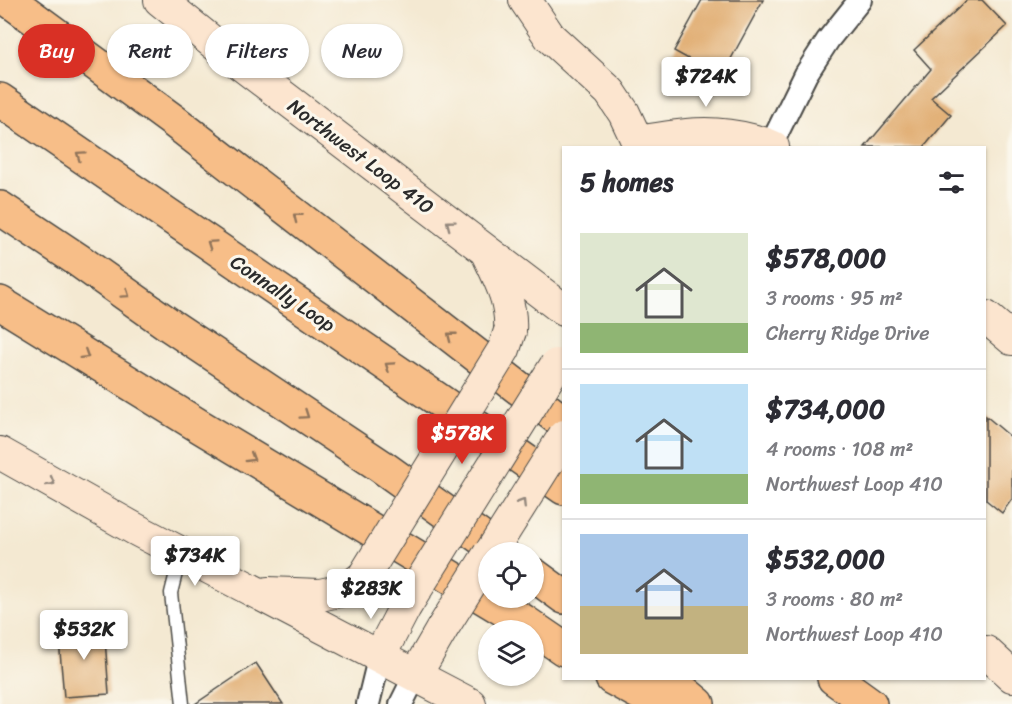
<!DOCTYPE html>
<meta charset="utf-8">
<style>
body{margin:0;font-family:Sriracha,sans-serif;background:#f2f2f3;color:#2b2b33;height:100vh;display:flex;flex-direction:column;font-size:22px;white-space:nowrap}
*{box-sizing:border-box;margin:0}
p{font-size:20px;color:#7c7c81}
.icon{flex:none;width:33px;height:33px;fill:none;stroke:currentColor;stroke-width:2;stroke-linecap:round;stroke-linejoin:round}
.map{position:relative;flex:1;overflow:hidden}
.drawer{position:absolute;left:562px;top:146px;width:424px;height:534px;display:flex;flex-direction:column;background:#fff;border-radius:0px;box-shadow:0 2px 4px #0004}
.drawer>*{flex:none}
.top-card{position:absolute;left:18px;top:24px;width:454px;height:54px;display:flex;gap:12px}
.tools{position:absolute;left:478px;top:542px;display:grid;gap:12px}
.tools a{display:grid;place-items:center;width:66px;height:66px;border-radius:50%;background:#fff;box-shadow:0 2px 4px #0004;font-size:30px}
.price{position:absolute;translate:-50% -51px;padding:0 14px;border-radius:6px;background:#fff;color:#222;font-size:20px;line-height:39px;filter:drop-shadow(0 2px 3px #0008)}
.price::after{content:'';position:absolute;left:50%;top:36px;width:18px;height:14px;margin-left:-9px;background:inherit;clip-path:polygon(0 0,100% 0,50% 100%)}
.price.active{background:#d93025;color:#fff}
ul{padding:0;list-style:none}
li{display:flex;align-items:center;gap:18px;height:150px;padding:0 18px}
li+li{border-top:2px solid #e1e1e2}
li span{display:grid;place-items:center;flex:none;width:168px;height:120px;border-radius:0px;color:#555}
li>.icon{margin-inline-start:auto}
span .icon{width:72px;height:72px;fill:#fffc;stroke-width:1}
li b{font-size:26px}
h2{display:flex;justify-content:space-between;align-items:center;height:72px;padding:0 18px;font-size:26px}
.chip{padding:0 21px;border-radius:27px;background:#fff;box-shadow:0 2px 4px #0004;font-size:21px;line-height:54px}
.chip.active{background:#d93025;color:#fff}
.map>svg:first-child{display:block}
.building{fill:#e2b178}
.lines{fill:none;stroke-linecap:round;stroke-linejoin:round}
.lane-casing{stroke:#494844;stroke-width:15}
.street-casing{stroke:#494844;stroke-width:26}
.secondary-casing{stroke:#494844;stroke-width:34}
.highway-casing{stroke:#494844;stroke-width:36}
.lane{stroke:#fff;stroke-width:12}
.street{stroke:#fff;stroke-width:22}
.secondary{stroke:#fce5cf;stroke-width:32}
.highway{stroke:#f7be88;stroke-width:33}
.secondary-bridge-casing{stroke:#494844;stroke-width:34;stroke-linecap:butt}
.secondary-bridge{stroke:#fce5cf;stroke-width:32}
.oneway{stroke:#91745a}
.oneway2{stroke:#94887d}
.labels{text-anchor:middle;stroke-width:6;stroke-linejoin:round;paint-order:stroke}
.street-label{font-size:20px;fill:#2b2b2b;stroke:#fbf7ec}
</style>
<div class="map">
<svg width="1012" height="704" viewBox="0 0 1012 704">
<rect width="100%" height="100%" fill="#fbf7ec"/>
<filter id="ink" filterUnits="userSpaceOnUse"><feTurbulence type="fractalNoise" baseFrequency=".0167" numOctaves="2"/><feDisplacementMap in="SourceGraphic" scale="12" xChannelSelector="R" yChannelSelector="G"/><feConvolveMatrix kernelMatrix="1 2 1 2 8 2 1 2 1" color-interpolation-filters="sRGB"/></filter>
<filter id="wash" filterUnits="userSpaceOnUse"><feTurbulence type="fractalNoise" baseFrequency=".008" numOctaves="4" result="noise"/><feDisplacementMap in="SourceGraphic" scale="24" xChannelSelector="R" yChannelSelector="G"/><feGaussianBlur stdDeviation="1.35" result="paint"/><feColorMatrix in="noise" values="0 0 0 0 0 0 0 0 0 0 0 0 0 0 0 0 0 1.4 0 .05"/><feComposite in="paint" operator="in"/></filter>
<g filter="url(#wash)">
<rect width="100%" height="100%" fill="#f4e9d2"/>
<g id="blocks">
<g class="building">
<path d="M702,0H763L721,77L674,51Z"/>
<path d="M967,0H982L1007,26L931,98L951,115L924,147H865L931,69L914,50Z"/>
<path d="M986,416L1012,438V499L1002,513L986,500Z"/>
<path d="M104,625L109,694L64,697L58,629Z"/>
<path d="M256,663L283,704H195Z"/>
</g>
</g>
</g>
<g filter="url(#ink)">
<use href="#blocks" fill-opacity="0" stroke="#494844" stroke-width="1.5"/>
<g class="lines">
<g class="lane-casing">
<path id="lane" d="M181,553L171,593L183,704"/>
</g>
<g class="street-casing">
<g id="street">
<path d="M771,145L806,74L828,40L860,0"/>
<path d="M368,704L380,655"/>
<path d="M401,704L416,674"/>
</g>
</g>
<g class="secondary-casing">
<g id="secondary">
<path d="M160,0L226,53L564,310"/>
<path d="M525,0L550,37L610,92L624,113L640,147"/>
<path d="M638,142C679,135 710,129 751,140C758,142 766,143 773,147"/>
<path d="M488,255C500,280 512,302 510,331"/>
<path d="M986,317L1012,339"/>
<path d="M0,453L135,529L470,704"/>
<path d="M268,593L320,595L348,589L364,576"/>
<path d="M986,652L1012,676"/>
<path d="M380,655L405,607"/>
<path d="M416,674L442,629"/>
</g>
</g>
<g class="highway-casing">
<g id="highway">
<path d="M9,0L175,122L564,423"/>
<path d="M0,100L437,399L564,488"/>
<path d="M0,208L78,260L171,326L381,466L501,552"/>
<path d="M0,303L201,427L523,621L564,649"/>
<path d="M534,575L564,597"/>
<path d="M612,678L660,704"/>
<path d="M667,678L698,704"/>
<path d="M834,678L870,704"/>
</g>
</g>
<use href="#lane" class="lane"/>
<use href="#street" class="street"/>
<use href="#secondary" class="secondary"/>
<use href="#highway" class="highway"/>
<g class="secondary-bridge-casing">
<g id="secondary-bridge">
<path d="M491,552L564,436"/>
<path d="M364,576L504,349L510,331"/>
<path d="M405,607L556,365"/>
<path d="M442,629L489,554"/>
</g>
</g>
<use href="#secondary-bridge" class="secondary-bridge"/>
</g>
<defs><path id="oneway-chevron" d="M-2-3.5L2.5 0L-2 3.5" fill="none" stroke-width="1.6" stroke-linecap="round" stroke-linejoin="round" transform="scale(1.5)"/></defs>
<g class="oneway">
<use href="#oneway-chevron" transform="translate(80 155) rotate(-145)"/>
<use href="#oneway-chevron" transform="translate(297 217) rotate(-142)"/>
<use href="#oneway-chevron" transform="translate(211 244) rotate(-146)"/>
<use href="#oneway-chevron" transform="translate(126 294) rotate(35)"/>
<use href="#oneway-chevron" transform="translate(451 336) rotate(-142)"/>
<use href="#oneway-chevron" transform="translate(85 355) rotate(32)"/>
<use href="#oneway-chevron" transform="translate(389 366) rotate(-146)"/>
<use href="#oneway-chevron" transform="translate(305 415) rotate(34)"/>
<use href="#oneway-chevron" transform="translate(251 458) rotate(31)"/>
</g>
<g class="oneway2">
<use href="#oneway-chevron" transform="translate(450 224) rotate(-143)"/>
<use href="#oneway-chevron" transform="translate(51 482) rotate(29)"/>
<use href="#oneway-chevron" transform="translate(522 503) rotate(-58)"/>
</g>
</g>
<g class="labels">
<g class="street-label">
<text transform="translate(361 156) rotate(37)" y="7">Northwest Loop 410</text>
<text transform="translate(283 293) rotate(34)" y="7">Connally Loop</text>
</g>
</g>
</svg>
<div class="tools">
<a><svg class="icon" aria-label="locate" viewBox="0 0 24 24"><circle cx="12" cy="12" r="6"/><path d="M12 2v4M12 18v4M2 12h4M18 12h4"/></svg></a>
<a><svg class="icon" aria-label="layers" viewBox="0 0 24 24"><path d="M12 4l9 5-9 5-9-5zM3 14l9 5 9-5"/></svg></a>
</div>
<b class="price" style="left:706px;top:108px">$724K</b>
<b class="price active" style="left:462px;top:465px">$578K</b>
<b class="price" style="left:195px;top:587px">$734K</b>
<b class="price" style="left:371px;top:620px">$283K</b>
<b class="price" style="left:84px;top:661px">$532K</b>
<div class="top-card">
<a class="chip active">Buy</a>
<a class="chip">Rent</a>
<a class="chip">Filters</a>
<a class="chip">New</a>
</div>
<section class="drawer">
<h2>5 homes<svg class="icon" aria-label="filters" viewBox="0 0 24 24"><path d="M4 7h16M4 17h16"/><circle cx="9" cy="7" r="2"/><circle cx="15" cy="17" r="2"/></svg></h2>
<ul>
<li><span style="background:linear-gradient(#dfe7d0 75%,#8fb573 0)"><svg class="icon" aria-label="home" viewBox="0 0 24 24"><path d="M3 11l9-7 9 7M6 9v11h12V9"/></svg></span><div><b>$578,000</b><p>3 rooms · 95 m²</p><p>Cherry Ridge Drive</p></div></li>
<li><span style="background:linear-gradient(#bfe0f5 75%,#8fb573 0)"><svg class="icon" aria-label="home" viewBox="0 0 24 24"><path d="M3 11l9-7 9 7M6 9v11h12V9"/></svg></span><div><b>$734,000</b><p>4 rooms · 108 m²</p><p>Northwest Loop 410</p></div></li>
<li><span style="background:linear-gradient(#a9c7e8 60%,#c2b280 0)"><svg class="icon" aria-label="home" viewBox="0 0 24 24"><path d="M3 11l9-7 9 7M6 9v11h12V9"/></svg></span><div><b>$532,000</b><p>3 rooms · 80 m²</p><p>Northwest Loop 410</p></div></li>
</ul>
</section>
</div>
